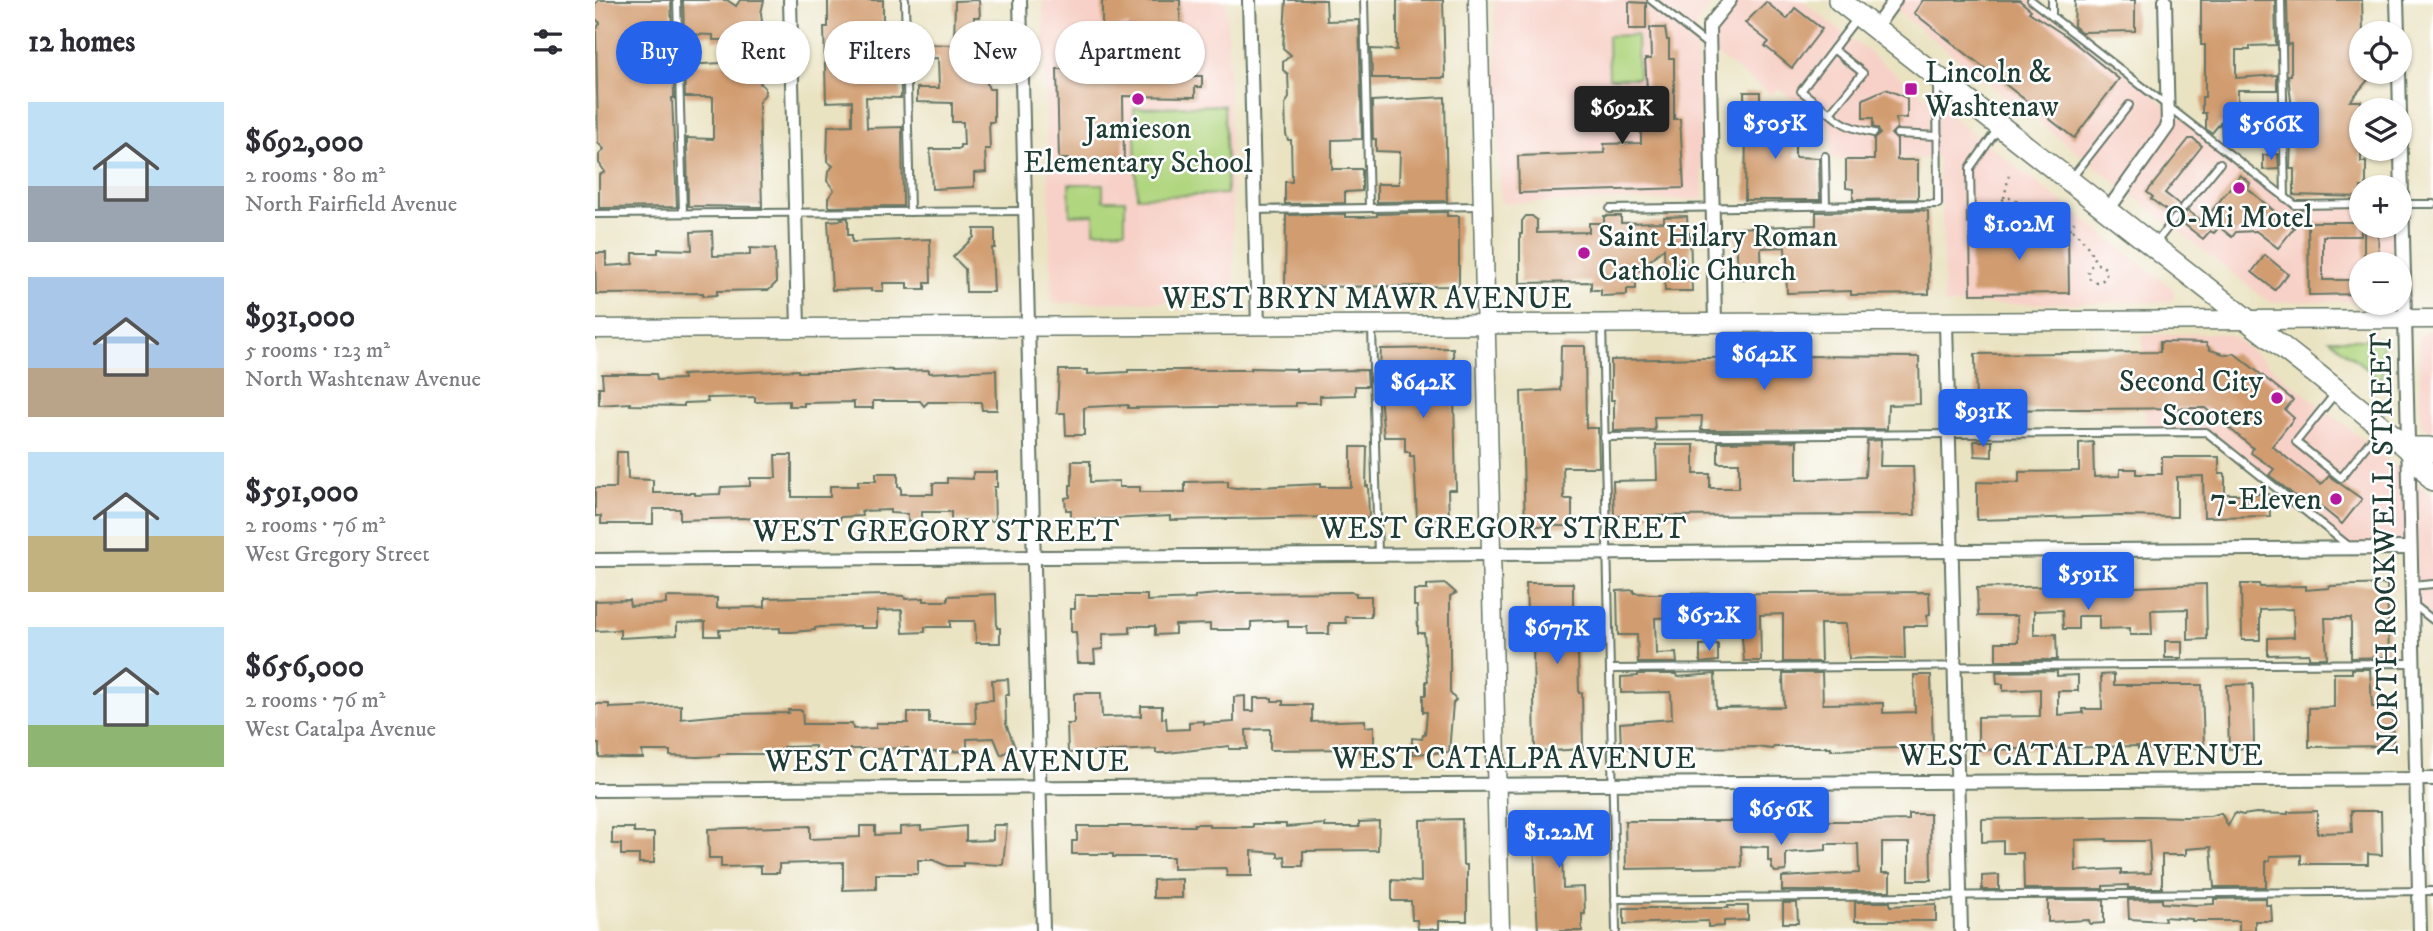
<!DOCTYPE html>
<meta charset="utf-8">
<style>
body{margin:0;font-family:"IM FELL DW Pica",serif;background:#f2f2f3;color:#2b2b33;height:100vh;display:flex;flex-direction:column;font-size:26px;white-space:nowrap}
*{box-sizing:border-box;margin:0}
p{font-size:23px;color:#7c7c81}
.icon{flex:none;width:38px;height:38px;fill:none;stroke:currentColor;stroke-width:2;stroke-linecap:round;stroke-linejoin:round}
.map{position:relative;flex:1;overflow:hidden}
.side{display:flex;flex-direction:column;background:#fff;width:595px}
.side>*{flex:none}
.hud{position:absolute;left:21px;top:21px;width:665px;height:63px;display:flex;gap:14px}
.controls{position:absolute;left:1754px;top:21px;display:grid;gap:14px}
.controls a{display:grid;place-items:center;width:63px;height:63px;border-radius:50%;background:#fff;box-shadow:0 2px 5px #0004;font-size:35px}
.price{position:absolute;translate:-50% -60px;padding:0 16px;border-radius:7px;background:#2563eb;color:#fff;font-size:23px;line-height:46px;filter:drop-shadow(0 2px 4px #0008)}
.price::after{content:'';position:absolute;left:50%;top:42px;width:21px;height:16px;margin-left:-10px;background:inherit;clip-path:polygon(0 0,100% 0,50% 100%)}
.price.active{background:#222;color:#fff}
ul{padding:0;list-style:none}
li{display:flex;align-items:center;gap:21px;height:175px;padding:0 28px}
li span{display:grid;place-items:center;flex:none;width:196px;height:140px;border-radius:0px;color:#555}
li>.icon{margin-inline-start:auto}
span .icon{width:84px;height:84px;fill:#fffc;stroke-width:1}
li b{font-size:30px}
h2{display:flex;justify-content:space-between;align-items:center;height:84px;padding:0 28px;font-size:30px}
.tag{padding:0 24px;border-radius:32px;background:#fff;box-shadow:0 2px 5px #0004;font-size:24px;line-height:63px}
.tag.active{background:#2563eb;color:#fff}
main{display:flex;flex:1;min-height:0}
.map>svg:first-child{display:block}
.built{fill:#f7d1c7}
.green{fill:#b1d680;stroke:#688a5a;stroke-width:2}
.building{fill:#d19c70;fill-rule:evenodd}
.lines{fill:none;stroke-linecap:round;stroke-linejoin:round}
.lane-casing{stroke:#676;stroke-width:10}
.street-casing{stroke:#676;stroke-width:16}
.secondary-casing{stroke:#676;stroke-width:21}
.primary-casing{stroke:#676;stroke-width:24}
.path{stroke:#676;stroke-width:2.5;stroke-dasharray:2 5;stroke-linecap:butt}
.lane{stroke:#fff;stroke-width:6}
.street{stroke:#fff;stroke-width:12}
.secondary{stroke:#fff;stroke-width:18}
.primary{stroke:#fff;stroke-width:21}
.poi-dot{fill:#b5179e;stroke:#fff;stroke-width:2.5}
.labels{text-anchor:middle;stroke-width:5;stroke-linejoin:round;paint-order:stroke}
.poi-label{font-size:30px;fill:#1f3d34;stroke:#fff;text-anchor:start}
.street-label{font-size:30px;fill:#1f3d34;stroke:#fff}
</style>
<main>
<section class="side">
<h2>12 homes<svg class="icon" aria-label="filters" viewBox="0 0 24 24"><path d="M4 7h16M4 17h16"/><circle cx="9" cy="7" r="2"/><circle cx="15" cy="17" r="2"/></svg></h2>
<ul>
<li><span style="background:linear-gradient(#bfe0f5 60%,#9aa5b1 0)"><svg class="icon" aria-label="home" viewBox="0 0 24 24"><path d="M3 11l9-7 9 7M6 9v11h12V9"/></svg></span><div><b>$692,000</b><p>2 rooms · 80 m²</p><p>North Fairfield Avenue</p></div></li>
<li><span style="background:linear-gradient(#a9c7e8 65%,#b9a48a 0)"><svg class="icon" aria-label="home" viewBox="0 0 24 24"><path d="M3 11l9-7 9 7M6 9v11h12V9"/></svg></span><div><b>$931,000</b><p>5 rooms · 123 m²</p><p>North Washtenaw Avenue</p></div></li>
<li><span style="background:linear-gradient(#bfe0f5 60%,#c2b280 0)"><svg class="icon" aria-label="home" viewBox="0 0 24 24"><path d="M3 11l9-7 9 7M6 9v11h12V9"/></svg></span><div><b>$591,000</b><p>2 rooms · 76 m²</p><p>West Gregory Street</p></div></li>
<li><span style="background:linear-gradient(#bfe0f5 70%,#8fb573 0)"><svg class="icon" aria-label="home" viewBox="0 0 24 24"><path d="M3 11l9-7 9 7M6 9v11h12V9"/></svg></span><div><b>$656,000</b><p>2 rooms · 76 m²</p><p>West Catalpa Avenue</p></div></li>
</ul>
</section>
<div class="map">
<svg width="1838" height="931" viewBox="0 0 1838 931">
<rect width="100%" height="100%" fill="#fff"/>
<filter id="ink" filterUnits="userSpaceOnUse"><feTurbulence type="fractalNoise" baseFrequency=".0143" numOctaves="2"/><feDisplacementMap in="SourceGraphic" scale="14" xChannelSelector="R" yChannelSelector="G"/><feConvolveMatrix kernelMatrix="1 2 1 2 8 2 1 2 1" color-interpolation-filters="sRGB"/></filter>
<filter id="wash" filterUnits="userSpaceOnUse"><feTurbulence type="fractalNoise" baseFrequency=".00686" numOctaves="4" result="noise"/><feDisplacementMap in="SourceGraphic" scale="28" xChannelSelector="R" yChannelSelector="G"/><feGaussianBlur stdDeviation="1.57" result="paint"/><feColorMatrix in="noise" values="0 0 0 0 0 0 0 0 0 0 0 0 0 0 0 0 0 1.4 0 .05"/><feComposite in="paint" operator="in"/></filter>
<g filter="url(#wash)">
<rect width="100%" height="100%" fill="#eae3c2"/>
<g class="built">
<path d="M448,0H631L640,301L457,303Z"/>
<path d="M899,0H1120L1101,24L1108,199L906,203Z"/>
<path d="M1134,0H1206L1577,288L1580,297L1574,302L1349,305L1347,204H1343V158L1236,159V130L1183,88L1176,95L1115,50L1114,27Z"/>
<path d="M1288,0H1437L1699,205L1766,204V226H1800L1799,264H1766V301L1674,302Z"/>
<path d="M1829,331H1838V435L1826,423L1825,413L1824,336Z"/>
<path d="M1622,333L1633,334L1645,342L1838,496V619L1812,599L1810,551H1760L1614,432H1551L1548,335Z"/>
</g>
<g class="green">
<path d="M1042,35L1043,78H1014L1013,36Z"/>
<path d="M629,105L632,194L542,197L539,108Z"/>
<path d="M474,184H508V200H530V230L499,231V214L475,215Z"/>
<path d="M1735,339H1787V381Z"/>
</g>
<g id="blocks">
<g class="building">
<path d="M4,0H76L79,98H77L82,207L4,208V175L10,172L4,163V155L9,149L3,143L1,30L5,23L0,18V4Z"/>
<path d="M88,0H132L141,6L145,0H169L166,13L168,31L161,40H118V35L89,34Z"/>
<path d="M233,0H288V26H305L306,98L271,97L272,128L307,127L308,206L235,207L233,204V198L239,190L232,181L233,172L238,166L232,161L233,126L257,125V101L231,102L229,27H233Z"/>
<path d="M384,0L385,17H379V40H397V54H391L392,84L394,89H399V122H394L395,149H390L391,172L379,173V187L337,189L335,149H365V145H369L368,122H357V103L322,102V88H344L343,58L317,59L316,26L325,25V44L359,45L360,1Z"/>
<path d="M537,0H585L586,67H599V76H607V87H600V97L528,96L529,167H475V159H464L462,69H472V58L534,57L533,26L507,27V1Z"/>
<path d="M691,0H731L732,21L764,20L767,139L737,140V169H767V191L750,192V203L690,204V182H697L696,140H693L691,134L690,104L694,98L693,74L688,70V62L696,55L688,48Z"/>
<path d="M802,0H848L850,78H777L776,49L802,50Z"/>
<path d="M1328,0H1424L1436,10L1434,12L1471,36L1524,79L1479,138L1319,13Z"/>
<path d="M1480,0H1540V31L1486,32L1479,26Z"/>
<path d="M1606,0H1680L1681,45L1655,46V50H1641V78L1682,75V90H1643V143H1630L1627,141L1626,122L1617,133L1611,129V113H1607V97H1610V45H1606Z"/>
<path d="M1692,0H1767L1768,33H1766V75L1773,80L1755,101H1766V162H1771V187H1766V197L1699,195V169H1695L1697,109L1693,75H1696V44L1693,45Z"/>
<path d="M1034,2L1051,3V29H1034Z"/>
<path d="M1171,2L1192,19L1200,8L1227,29L1197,68L1170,46L1174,42L1150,23Z"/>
<path d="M1055,28H1070L1072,40H1074V58H1079V119H1085L1089,188L924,193L923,156L1010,153L1009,144L1046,143V120H1054L1050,59H1056Z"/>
<path d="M146,62L167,63L169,73V77L165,83L170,88V94L164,102L167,207L93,206L92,138L118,139V97H90L89,63L108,64Z"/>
<path d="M1291,89L1312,98V118H1301L1302,128L1296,134L1302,140V160H1323V199L1258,200V189L1251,188V160H1279V139L1285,134L1283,129L1278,127V118H1268V99Z"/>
<path d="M1149,92H1165V113L1178,115V134L1200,135V157L1224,158L1225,200H1150L1151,129H1150Z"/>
<path d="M850,97L852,201L782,202V184H804L805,152L781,151V139H778L777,101Z"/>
<path d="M1594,139H1599L1607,146L1570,193L1584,204L1585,211L1589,213L1593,211L1608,222L1645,175L1655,183L1653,189L1699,228L1683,248L1661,231L1641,232L1637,237L1624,227L1619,233L1615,231L1608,239L1585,221L1584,214H1576L1556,199L1558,197L1552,192Z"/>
<path d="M1683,154L1684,169L1668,170V155Z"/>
<path d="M1323,210L1333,211L1334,294L1256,295V291L1192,293L1190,247L1166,248L1167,278L1143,279L1141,228L1221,225V212Z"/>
<path d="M852,212V216H864V286L690,287L691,215L750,214V217H768L782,216V214Z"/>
<path d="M931,216H937L942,220V233L994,232V223H1009V216H1026V223L1069,222V217L1092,216L1093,233H1095L1097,291H1070L1069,248L1041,273V289H1032V295L1006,296V290H996V282L925,283V234H927V221Z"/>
<path d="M246,218H253V235H257V242L335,239L336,283H330V289H312V283H288V291H276V289L237,290L233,221L248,220Z"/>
<path d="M1713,222H1766V236H1728V280H1766V294L1714,295Z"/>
<path d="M1769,226H1783L1784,264H1769Z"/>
<path d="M1399,227H1412V229L1421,230H1473L1474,293L1376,294L1375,230H1394L1399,229Z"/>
<path d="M379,229H400V248H397L399,292H371L370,269L358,257L379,237Z"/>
<path d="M117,231L118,256L155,255V248L180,249L181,283L174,290L122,291V295L108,296V293L1,294L0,253H11V266L38,264V253H63V249L97,250L96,232Z"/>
<path d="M1670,255L1693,274L1680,290L1657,272Z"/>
<path d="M1565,342L1611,343L1615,350L1632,355L1639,353L1698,400L1690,410L1699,418L1677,446L1726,485L1734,476L1767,499L1747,524L1715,498L1710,504L1674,475L1679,469L1656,453L1658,448L1610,408L1381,410L1380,354L1565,352Z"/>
<path d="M966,346H990L991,428H1003L1004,467H968L969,499H977V526H930L926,392L965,390Z"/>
<path d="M858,348L861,490H853L854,519H822L819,456H815V452H810V437H789L784,386L786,349Z"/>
<path d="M1202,356L1324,357L1325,404L1293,405L1292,429L1106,430L1107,416L1059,417L1060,430L1019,431V400H1016V360Z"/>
<path d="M656,368L701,369V371L772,370L773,386H760V395L725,396V403H701V406L533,408V405L493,407L489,408V435H471L470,413H462L464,370H493V374L533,372V370H656Z"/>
<path d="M284,369L297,370V371L334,370V373L401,370L402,410H387L386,402H333L329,406L325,401H278V408H259V402L209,403V406H194V401L160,402V397L112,398L113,402L89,403V406L35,405V403L4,405V387H8L7,374H61L62,380L88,379L87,375L203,370V372H246Z"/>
<path d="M1286,440L1285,466H1318L1320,515L1019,516L1018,481L1062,480L1061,445H1099V474H1115V488H1144V463H1123V442L1202,441V480L1270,477L1272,441Z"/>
<path d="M1379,441H1397V457L1380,456Z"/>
<path d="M1498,442L1499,477L1525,476V469H1541V474H1567V457H1624V474H1630V494H1674L1675,516L1609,517L1608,476L1582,477V517L1525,516L1382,520V482L1424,483V472L1484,471V443Z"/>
<path d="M756,447H772L771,486H773L774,518L737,519V517L575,520V516L476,521V510H471L470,498L475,497V485H477V461H495V482L524,481V487H545V492H590V482L633,481V487L641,488L725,484V487H756Z"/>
<path d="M22,452H32L33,479L58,480V493H100V495L125,494L126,487L155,486V478H181L180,455H197V497H235V486H263V481H281V473H303V487H306V494H338V483H352V478L378,479V472H402V487H399L400,521L356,520V512H327V522H313V514L295,513V510L266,511L267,516L245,517V520L165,523L160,519L148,518L85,520V509H58V524H6V516H0V488H21Z"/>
<path d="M931,583H978V634L1008,633L1009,648L983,650L984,693H987L988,749L940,752L938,643H933Z"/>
<path d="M851,584L861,593L855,596V693L861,700L858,703L854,752L817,754V738L827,739L828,735H830L832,712H828V695H831V681H833L829,633H823L822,606H819V590H832V585Z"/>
<path d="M1611,584L1612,639L1593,640V609L1556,610L1557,635H1535V628L1504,629V616H1483V629H1468L1467,610L1439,611V635L1461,634L1462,660H1401V642H1423L1422,616H1383L1382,588L1520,585V588Z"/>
<path d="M1646,584H1664L1665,587L1710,586V590L1734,588V586L1792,584L1794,657L1756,658V618H1730L1732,658H1714V654L1673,655V638L1699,637L1698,609L1665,610V640H1647Z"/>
<path d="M1039,590V593L1059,594L1334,592L1335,614L1332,615L1333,626H1309L1310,659L1275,658L1254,659L1251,624H1225L1226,662H1188V614L1165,615L1166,661H1149L1146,626L1127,627V615L1060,618L1061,654L1081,653L1082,663H1043L1042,635H1023L1022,591Z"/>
<path d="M756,592L761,593V596H776V617H750L751,623H734V634H713L712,627H693V620L656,622V630H615V624L580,625V634L560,635V626H535V633L508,634V649L499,650L500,663H483L481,632H476V609H480V595H552V601L600,599V596L636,593Z"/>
<path d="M401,594L402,628H405V643H381L380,621H355V627H330V632L308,633L307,610L282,611V628H265V626L226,627L220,628V630L197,632H185V628L124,630L125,636H110V622L82,623V635L25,638V630L0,631V601L34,600L35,606L71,604V597L122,598V608L170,607V598L290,595L309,596L310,599L329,598V601H353V596Z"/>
<rect x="1570" y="641" width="17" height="17"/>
<path d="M1123,644V661L1105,663V645Z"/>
<path d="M1757,669H1775L1777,707L1797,706L1798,746L1714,747V708L1739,707V673H1757Z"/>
<path d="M1462,671V676L1483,675V691H1463V715L1488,713L1487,709H1507L1506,675L1519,674V685H1607L1609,748L1543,749V746L1383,750V717L1445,716V689L1408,691V684H1402L1401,672Z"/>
<path d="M1188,673H1227L1228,704L1288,703V713L1320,712L1319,675H1336L1338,747L1236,750V747H1179L1177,749L1162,747L1026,749L1025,723L1077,719L1076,692L1026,693V677L1043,676V674H1082L1083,677L1120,674L1121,708L1189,707Z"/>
<path d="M413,679L414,695H410L411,724L420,747L406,755L399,738L372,739V751L313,753V748L280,749H255V755H220V746L188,747L189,754H124V756L102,757L75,756V751H47L48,758H30L4,757V744H1L0,740V704H14V708L86,705V719L138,714L194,713L193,710H207L208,724H257L258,729L281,728V723H313V712H334V723H381L380,701L398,700L397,680Z"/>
<path d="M1658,684L1659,748L1634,749L1632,685Z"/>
<path d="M482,693H506L507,717L546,716V706H567V719L571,718L572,730L594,729V722L609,721V724L639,722V697L650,696V711H659V698H677V701H688V705H717V722L770,720V727L779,726V747L771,748L768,755L763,749L675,750V729L651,730L652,749H634V746L572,753H561V749L473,753L472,724H479V694Z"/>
<path d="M1722,811V833L1757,832L1756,811H1786L1787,855L1773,854V864H1706V855L1675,856V861H1671V887H1619L1616,847L1591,849V855H1567V888H1533V885L1508,886V889H1429L1428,853H1408V841L1387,842V819L1548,816L1591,817L1615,816L1626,813L1633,826L1640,813L1648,815L1661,813L1693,814V812ZM1512,839V841H1554L1556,873L1526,874V869L1481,871L1480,840Z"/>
<path d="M996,812L997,848L967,849L968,888L989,887L990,914H987V931H943L940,875L939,825H942L941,815Z"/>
<path d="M1314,814H1335L1336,880H1314V843H1287V873H1295V891H1187V877L1264,873L1263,844H1231V850L1191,853V871L1180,872L1177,868V861H1173V847L1146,846L1147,867L1031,869L1030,821H1273L1314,820Z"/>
<path d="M867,819L868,865H872V921H844V929H823L822,920H817L816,901H797V880L826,882L825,820Z"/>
<path d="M784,821L783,850L708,851V866H691L690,856L683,857V853L657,851V876H632L631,868L578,869V857H518V854H477V841H482V826H599V824H614V827H658V824H691V827L730,824V827H764V822Z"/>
<path d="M398,825H412L408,865L368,863V866H352L338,860H323V874H281V889L248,890V862L184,864V873H166V866L126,867V858H114L113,829L215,826V839L265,837V826H280V835L305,834V827L326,826V830L371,826V841L398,840Z"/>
<path d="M17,828H39V833H59V863H44V855H26V844H17Z"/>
<path d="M1404,875V890H1387V876Z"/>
<path d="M587,879V898H558V880Z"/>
<path d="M1671,898V905H1676L1677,921H1660V931H1644V921H1597V919L1569,917L1570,921L1534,919L1533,900L1567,899V903L1601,905L1619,904V899Z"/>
<path d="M1453,900H1509V923L1495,924L1494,920L1453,922Z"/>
<path d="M1260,902H1295V906L1341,904V921H1260Z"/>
<path d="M1188,903H1202L1203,923H1188Z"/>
<path d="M1133,906H1153V920L1129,921V926L1113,927V921L1029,924V908H1133Z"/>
</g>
</g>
</g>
<g filter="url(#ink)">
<use href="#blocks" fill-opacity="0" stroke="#676" stroke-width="2"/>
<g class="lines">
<g class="lane-casing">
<g id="lane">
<path d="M82,0L88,213"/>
<path d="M310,0L315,212"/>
<path d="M769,0L774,208"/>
<path d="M1056,0L1113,45"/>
<path d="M1436,0L1700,205L1766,204"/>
<path d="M1457,0V16"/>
<path d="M1686,0L1690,198"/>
<path d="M1238,49L1268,73L1235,113L1206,91L1262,18"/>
<path d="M1235,113C1249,126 1260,129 1279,133"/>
<path d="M1302,134L1343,136"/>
<path d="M1230,156L1231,205"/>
<path d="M1476,179L1534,105"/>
<path d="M1806,204H1838"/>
<path d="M1589,207L1625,163"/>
<path d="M1015,209L1343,204L1342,82"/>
<path d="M660,210L885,206"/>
<path d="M0,214L431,211"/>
<path d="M1376,221L1375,168L1402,130"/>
<path d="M1560,244L1580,218"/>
<path d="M1007,324L1021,931"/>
<path d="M777,328L783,555"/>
<path d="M1739,395L1701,442L1746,478L1783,431"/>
<path d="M1009,437L1611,432L1755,547"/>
<path d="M1816,586L1838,584"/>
<path d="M1819,605L1838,620"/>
<path d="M1015,669L1818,663"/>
<path d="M1020,899L1838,891"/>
</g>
</g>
<g class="street-casing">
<g id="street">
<path d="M195,0L203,328"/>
<path d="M425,0L448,931"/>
<path d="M654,0L663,326"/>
<path d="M1802,0L1803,33"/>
<path d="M1280,28L1300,0"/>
<path d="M1804,72L1825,931"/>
<path d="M1513,210L1573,126L1570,0"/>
<path d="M1351,322L1366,931"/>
<path d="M1120,324L1114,26L1135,0"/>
<path d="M0,560L1815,548"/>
<path d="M0,790L1838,779"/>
</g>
</g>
<g class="secondary-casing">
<g id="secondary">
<path d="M883,0L905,931"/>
<path d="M0,329L1838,319"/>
</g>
</g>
<g class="primary-casing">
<g id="primary">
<path d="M1244,0L1724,376L1813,448L1838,480"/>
<path d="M1813,448H1834L1838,451"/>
</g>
</g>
<g class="path">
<circle cx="1414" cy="210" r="12"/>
<path d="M1409,198L1415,171"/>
<path d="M1425,213C1461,214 1489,230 1501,264"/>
<path d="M1475,229L1479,222"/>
<circle cx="1502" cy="273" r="9"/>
</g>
<use href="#lane" class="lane"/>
<use href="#street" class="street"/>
<use href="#secondary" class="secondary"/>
<use href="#primary" class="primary"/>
</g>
</g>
<g class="poi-dot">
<rect x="1309" y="82" width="14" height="14" rx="3.5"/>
<circle cx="543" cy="99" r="7"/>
<circle cx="1644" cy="188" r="7"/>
<circle cx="989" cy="253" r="7"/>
<circle cx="1682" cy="398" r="7"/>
<circle cx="1741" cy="499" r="7"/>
</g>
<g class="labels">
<g class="poi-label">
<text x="1330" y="82">Lincoln &amp;<tspan x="1330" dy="34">Washtenaw</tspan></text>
<text x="543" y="138" text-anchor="middle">Jamieson<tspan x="543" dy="34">Elementary School</tspan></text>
<text x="1644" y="227" text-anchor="middle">O-Mi Motel</text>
<text x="1003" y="246">Saint Hilary Roman<tspan x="1003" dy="34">Catholic Church</tspan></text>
<text x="1668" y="391" text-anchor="end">Second City<tspan x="1668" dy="34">Scooters</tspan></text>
<text x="1727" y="509" text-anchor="end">7-Eleven</text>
</g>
<g class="street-label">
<text x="772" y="308">WEST BRYN MAWR AVENUE</text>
<text x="908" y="538">WEST GREGORY STREET</text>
<text x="341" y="541">WEST GREGORY STREET</text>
<text transform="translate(1789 544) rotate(-91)" y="10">NORTH ROCKWELL STREET</text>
<text x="1486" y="765">WEST CATALPA AVENUE</text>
<text x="919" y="768">WEST CATALPA AVENUE</text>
<text x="352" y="771">WEST CATALPA AVENUE</text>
</g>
</g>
</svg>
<div class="controls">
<a><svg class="icon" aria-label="locate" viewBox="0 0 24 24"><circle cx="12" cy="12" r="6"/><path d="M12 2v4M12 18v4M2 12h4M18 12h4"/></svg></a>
<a><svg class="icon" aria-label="layers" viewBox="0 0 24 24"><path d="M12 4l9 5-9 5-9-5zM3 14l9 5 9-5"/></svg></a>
<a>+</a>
<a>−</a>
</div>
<b class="price active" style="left:1027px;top:146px">$692K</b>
<b class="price" style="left:1180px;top:161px">$505K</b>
<b class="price" style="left:1676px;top:162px">$566K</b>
<b class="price" style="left:1424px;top:262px">$1.02M</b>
<b class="price" style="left:1169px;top:392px">$642K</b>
<b class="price" style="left:828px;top:420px">$642K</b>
<b class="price" style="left:1388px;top:449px">$931K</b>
<b class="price" style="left:1493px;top:612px">$591K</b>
<b class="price" style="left:1114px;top:653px">$652K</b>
<b class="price" style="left:962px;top:666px">$677K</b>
<b class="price" style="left:1186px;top:847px">$656K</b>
<b class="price" style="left:964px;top:870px">$1.22M</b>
<div class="hud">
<a class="tag active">Buy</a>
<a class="tag">Rent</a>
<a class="tag">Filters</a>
<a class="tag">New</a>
<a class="tag">Apartment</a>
</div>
</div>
</main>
